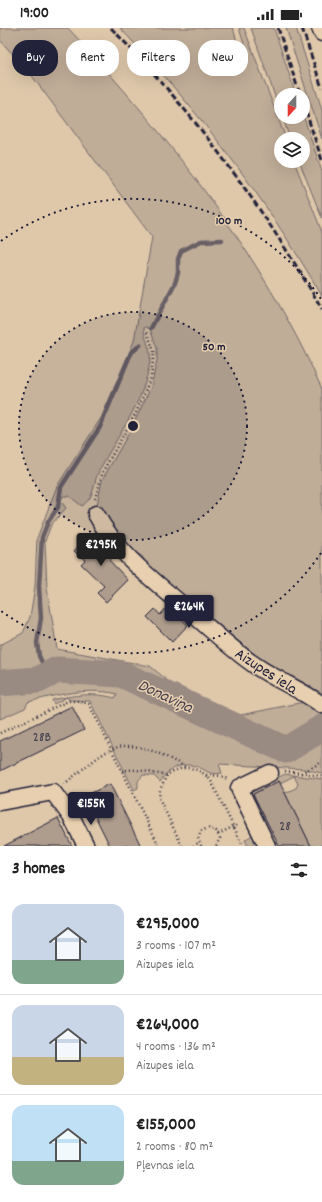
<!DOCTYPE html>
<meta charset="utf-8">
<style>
body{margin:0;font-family:Dekko,sans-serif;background:#f6f6f6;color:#222;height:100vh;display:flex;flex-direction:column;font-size:15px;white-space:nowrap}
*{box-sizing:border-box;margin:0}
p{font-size:13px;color:#767676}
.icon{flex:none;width:22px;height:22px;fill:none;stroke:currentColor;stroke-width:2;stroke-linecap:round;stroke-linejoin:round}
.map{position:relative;height:818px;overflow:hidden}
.sheet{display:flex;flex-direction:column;background:#fff;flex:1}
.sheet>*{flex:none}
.banner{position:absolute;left:12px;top:12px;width:298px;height:36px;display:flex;gap:8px}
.needle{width:26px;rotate:201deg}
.fabs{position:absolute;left:274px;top:60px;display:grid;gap:8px}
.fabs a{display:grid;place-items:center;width:36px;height:36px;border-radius:50%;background:#fff;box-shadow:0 4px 16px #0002;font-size:20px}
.price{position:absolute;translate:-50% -34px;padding:0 9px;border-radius:4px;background:#22223b;color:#fff;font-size:13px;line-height:26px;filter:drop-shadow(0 1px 2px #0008)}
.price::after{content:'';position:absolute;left:50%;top:24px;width:12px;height:9px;margin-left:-6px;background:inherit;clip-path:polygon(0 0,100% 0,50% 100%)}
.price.selected{background:#222;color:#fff}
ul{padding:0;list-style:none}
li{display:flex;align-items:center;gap:12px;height:100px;padding:0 12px}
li+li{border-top:1px solid #e0e0e0}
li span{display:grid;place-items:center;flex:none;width:112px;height:80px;border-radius:12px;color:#555}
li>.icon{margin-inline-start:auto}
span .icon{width:48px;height:48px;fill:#fffc;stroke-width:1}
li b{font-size:17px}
h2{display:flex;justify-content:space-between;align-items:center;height:48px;padding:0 12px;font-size:17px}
.tag{padding:0 14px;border-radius:16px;background:#fff;box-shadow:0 4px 16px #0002;font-size:14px;line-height:36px}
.tag.selected{background:#22223b;color:#fff}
.status{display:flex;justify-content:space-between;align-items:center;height:28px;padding:0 20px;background:#fff;direction:ltr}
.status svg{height:11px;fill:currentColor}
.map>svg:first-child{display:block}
.green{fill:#c0ad98;stroke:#71686a}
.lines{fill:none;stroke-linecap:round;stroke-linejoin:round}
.stream{stroke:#696066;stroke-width:4.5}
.river{stroke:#998a82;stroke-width:27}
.building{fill:#ae9c8d;stroke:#22223b}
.minor-casing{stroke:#22223b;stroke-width:19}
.path{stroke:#22223b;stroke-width:2.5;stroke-dasharray:1 3;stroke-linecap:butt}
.minor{stroke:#e7cfaf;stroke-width:16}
.rail{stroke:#22223b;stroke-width:3;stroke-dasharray:6 3;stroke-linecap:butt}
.ring{fill:none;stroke:#22223b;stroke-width:2;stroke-dasharray:2 4}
.labels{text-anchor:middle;stroke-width:3;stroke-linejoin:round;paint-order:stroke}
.number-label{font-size:14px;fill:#454050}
.street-label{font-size:16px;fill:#22223b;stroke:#e7cfaf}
.water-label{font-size:17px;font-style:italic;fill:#464150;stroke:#e7cfaf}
.centre{fill:#22223b;stroke:#e7cfaf;stroke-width:2}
.ring-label{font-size:12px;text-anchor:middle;font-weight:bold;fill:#22223b;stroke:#e7cfaf;stroke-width:3;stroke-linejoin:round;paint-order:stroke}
</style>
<div class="status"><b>19:00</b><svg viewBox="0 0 49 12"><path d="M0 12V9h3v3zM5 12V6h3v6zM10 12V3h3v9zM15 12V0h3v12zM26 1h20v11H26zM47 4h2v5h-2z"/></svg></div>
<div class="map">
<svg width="322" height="818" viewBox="0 0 322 818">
<rect width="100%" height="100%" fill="#dfc8aa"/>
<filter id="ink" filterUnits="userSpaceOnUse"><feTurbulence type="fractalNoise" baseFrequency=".025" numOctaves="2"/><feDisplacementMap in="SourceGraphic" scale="8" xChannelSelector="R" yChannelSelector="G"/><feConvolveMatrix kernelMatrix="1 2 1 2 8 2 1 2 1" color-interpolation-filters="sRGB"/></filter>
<g filter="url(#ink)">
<g class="green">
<path d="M0,0H68C168,108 262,226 322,361V673L264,639L146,538L145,533L142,528L123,518L99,484L97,477L102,452L129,405L151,359L157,332V320L150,301L146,299L144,300C144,312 152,320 150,333C144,375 118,406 99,443C92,457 96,468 82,478L69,468H63L61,473L66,480L51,497L45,513L47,560L57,621L150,638L191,672L231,689L309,673L322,681V745L304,741L219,736L222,745C207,748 207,741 195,738C180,734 167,742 160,754L154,748L143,747L138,753V760L134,762L90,673L69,672L67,669L54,676L52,672C73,667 94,664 115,670L117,666C88,659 56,667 28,674L25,680L0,691V617L23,605L30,589L35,558L37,510L57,458L101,390L134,313L152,209L32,48L0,12Z"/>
<path d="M120,0H233L242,31L248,29L239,0H244L286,111H281V133H294L322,204V268C264,168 200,84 120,0Z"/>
<path d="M251,0H274L296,67H281V89H303V87L322,144V190L299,133H303V111H290Z"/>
<path d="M286,0H296L322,82V111Z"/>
<path d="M285,746L322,751V818H311L285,765L296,760L298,756L294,748L280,755L279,753L253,766L258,777L254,779L250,764Z"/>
<path d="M252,807L258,818H248L245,812Z"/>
</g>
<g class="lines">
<g class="stream">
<path d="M151,300L175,255L178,245V231L181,223L201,213L222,212"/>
<path d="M48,647L39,628L37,615L41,590L39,558L42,509L48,494L58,479L61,459L100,399L131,325L140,317"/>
</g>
<path class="river" d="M0,655L38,652L57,642L121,646L286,722L322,700"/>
</g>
<g class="building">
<path d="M89,507L113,529L109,532L128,552L106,574L97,565L104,558L81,536L85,532L74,523Z"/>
<path d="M168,578L188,597L172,614L147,589L155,581L160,587Z"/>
<path d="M72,678L84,702L0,743V713Z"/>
<path d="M279,753L285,765L311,818H279L253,766Z"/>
<path d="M110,756L141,818H110L85,768Z"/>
<path d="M58,790L72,818H4Z"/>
</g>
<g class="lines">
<g class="minor-casing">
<g id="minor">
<path d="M320,0L322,5"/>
<path d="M96,486C118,528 160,557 195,588C215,605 235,624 256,638C278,653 302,662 322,677"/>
<path d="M0,774L53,764L72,790L86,818"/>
<path d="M267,818L239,760L270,745"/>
</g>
</g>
<g class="path">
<path d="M95,471L103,443L136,385L151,349L154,323L146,302"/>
<path d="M0,705L68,673H78L89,676L159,818"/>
<path d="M122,743C137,739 151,746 167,747"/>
<path d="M285,743L322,748"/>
<path d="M301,745L322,734"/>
<path d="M206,747L221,748L227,751"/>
<path d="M64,756C76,747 101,725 112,721C135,711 166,728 185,739"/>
<path d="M218,806L239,796"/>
<path d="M182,818L159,770L160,762L167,747C183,736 199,738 211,753L243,818"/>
<path d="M193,818L200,814"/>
<path d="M201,818L198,811L201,803L208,800L216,803L220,810L216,818"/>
</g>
<use href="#minor" class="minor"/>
<g class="rail">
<path d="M111,0C194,84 263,179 322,281"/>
<path d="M278,0L300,67"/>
<path d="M302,0L322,60"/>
<path d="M303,75L322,132"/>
</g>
</g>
</g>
<circle cx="133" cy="398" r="114" fill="#22223b" fill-opacity=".12"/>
<g class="ring">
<circle cx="133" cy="398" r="114"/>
<path d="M321 525A227 227 0 0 1 1 583M1 213A227 227 0 0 1 321 271"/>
</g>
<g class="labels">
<g class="number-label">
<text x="42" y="713">28B</text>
<text x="285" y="802">28</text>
</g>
<g class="street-label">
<text transform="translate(267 642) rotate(33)" y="6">Aizupes iela</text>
</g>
<g class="water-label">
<text transform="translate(166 667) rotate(25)" y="6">Donaviņa</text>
</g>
</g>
<circle cx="133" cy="398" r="6" class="centre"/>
<g class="ring-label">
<text x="229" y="196">100 m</text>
<text x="214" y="322">50 m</text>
</g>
</svg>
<div class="fabs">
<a><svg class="needle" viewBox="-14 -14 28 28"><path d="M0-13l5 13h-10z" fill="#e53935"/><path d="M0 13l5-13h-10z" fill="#767676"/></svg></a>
<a><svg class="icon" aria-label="layers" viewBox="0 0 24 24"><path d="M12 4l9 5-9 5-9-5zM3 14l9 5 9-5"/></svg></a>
</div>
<b class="price selected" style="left:101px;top:539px">€295K</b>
<b class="price" style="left:189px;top:601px">€264K</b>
<b class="price" style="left:91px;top:798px">€155K</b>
<div class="banner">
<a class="tag selected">Buy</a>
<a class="tag">Rent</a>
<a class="tag">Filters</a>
<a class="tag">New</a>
</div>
</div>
<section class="sheet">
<h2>3 homes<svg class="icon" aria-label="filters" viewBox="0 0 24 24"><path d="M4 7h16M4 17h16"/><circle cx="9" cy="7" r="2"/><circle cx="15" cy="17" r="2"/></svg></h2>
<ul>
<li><span style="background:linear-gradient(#c9d6e8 70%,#7fa58c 0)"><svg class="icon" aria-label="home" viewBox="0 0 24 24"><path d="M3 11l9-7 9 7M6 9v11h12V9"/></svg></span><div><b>€295,000</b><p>3 rooms · 107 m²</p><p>Aizupes iela</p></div></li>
<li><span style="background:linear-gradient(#c9d6e8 65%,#c2b280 0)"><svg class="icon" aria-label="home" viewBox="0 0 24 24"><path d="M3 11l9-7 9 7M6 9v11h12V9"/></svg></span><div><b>€264,000</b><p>4 rooms · 136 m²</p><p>Aizupes iela</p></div></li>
<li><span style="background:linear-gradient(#bfe0f5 70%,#7fa58c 0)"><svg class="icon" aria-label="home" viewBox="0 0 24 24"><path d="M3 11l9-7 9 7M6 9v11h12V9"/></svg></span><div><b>€155,000</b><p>2 rooms · 80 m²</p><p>Pļevnas iela</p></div></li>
</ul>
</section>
